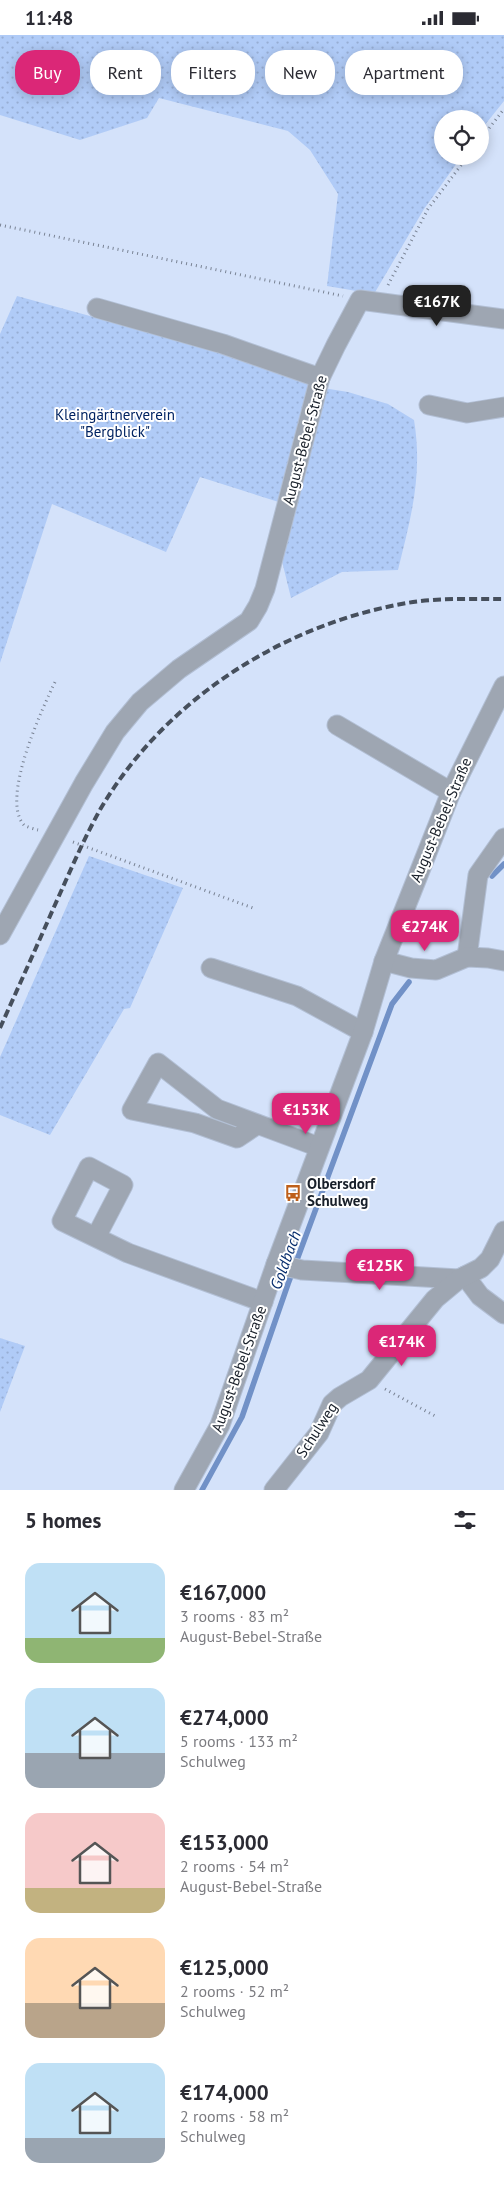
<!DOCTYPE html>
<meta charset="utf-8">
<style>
body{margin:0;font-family:"PT Sans",sans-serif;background:#f2f2f3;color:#2b2b33;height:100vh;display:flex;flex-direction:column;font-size:19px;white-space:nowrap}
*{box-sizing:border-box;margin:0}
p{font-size:16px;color:#7c7c81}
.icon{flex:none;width:28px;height:28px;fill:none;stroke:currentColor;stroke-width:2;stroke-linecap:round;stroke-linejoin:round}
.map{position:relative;height:1455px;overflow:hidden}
.sheet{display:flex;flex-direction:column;background:#fff;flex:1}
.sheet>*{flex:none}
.top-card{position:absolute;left:15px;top:15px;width:475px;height:45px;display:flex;gap:10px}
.tools{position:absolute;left:434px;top:75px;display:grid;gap:10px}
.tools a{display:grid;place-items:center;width:55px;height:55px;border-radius:50%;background:#fff;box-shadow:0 2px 12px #0003;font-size:25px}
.price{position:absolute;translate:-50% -42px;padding:0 11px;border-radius:10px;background:#db2777;color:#fff;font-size:16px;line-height:32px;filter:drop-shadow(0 1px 2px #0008)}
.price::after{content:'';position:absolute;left:50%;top:30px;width:15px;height:11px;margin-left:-8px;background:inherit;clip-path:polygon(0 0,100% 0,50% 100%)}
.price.current{background:#222;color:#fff}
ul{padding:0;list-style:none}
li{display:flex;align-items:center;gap:15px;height:125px;padding:0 25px}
li span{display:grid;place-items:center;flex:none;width:140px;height:100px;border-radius:15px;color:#555}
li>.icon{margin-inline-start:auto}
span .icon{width:60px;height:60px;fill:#fffc;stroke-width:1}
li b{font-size:21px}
h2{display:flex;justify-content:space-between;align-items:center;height:60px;padding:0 25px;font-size:21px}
.pill{padding:0 18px;border-radius:20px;background:#fff;box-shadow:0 2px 12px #0003;font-size:18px;line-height:45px}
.pill.current{background:#db2777;color:#fff}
.status{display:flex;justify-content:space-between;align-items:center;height:35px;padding:0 25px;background:#fff;direction:ltr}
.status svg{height:14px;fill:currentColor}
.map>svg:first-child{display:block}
.grass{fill:url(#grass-dots)}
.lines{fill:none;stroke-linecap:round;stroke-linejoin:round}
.stream{stroke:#7191c7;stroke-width:5.5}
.minor-casing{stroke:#b2bfd4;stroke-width:21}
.path{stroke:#798394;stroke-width:3;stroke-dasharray:1 4;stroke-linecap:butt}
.minor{stroke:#9ea6b2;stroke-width:19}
.rail{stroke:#464f5c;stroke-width:4;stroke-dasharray:8 4;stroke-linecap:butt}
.labels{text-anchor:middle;stroke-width:4;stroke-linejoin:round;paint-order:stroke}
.park-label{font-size:15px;fill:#002362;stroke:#fff}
.street-label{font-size:15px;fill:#181f29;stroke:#fff}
.poi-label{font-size:15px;font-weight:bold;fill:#181f29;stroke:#fff;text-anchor:start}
.water-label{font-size:16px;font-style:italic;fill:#072d6d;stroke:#fff}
</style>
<div class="status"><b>11:48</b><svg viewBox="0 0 49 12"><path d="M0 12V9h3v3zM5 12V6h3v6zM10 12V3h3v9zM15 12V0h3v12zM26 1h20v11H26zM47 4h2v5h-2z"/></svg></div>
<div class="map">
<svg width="504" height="1455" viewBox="0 0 504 1455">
<defs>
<pattern id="grass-dots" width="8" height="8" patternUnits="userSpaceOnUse" patternTransform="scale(1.25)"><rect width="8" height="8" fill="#b0cbf7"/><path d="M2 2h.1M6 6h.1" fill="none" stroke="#97aed4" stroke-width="1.8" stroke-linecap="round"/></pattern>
</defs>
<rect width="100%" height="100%" fill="#d4e2fa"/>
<g class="grass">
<path d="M0,0H504V66L480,96V84H442V121H462L424,174L374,259L327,251L338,159L310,115L288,96L159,63L147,83L80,105L0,80Z"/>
<path d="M17,261L316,343L285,469L200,442L166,517L52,469L0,628V299Z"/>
<path d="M323,353L348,357L388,369L414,385C423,440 411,482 398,535L342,537L291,563L280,518Z"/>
<path d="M89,821L183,853L130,973L124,974L50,1100L0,1080V1022Z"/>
<path d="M0,1303L25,1311L0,1377Z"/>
</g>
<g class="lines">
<g class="stream">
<path d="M492,841L504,829"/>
<path d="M202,1455L242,1382L288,1249L386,985L392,969L409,947"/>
</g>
<g class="minor-casing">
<g id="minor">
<path d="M97,273L223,309L320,343"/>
<path d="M429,370L467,378L504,372"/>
<path d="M337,690L451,757"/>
<path d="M0,900L84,748L115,697L140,667L179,634L249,586L258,571L265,554L320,343L336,310L360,265L504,284"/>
<path d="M467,922L478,840L504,803"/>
<path d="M384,926L411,933L436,935L467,922L488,923L504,926"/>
<path d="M211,933L297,961L363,997"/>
<path d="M258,1089L237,1103L195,1088L132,1075L158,1028L217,1074L319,1112"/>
<path d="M96,1202L123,1150L89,1132L62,1186L128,1218L263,1267"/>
<path d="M276,1229L302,1235L459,1244"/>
<path d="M465,1241L480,1261L504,1279"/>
<path d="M184,1455L220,1390L276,1229L363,997L384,926L417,843L451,757L504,651"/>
<path d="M274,1455L319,1398L332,1369L340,1362L369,1345L435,1264L459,1244L481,1233L490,1224L504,1196"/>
</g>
</g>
<g class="path">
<path d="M480,105L504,74"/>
<path d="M0,190L343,261"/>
<path d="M388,250L428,174L468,121"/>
<path d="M38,795C34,794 27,792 24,790C0,764 42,674 56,645"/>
<path d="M73,807L253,873"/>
<path d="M385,1354L437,1382"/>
</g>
<use href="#minor" class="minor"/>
<path class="rail" d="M0,993C18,953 36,913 54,872C69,839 83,805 101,773C167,662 287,587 413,567C442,563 474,564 504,564"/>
</g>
<defs>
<g id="bus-bare" transform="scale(1.35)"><path d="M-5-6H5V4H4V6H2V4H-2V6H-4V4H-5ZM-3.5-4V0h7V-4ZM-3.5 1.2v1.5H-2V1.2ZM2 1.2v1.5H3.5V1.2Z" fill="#be5f1a" stroke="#fff" stroke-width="2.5" paint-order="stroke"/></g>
</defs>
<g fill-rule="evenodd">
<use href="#bus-bare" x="293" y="1158"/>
</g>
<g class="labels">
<g class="park-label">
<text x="115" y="385">Kleingärtnerverein<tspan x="115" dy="17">"Bergblick"</tspan></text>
</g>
<g class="street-label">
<text transform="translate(305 405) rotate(-75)" y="5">August-Bebel-Straße</text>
<text transform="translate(441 785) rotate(-67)" y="5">August-Bebel-Straße</text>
<text transform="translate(239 1334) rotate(-70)" y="5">August-Bebel-Straße</text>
<text transform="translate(317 1395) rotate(-57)" y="5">Schulweg</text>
</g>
<g class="poi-label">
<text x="307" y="1154">Olbersdorf<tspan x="307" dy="17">Schulweg</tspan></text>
</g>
<g class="water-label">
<text transform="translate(285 1225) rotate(-70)" y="6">Goldbach</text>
</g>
</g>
</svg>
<div class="tools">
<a><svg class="icon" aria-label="locate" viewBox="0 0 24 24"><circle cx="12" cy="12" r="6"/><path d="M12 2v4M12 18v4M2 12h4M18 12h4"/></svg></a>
</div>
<b class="price current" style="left:437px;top:292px">€167K</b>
<b class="price" style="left:425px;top:917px">€274K</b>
<b class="price" style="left:306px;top:1100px">€153K</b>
<b class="price" style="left:380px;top:1256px">€125K</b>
<b class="price" style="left:402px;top:1332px">€174K</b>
<div class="top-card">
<a class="pill current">Buy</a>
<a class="pill">Rent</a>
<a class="pill">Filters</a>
<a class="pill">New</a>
<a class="pill">Apartment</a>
</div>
</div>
<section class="sheet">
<h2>5 homes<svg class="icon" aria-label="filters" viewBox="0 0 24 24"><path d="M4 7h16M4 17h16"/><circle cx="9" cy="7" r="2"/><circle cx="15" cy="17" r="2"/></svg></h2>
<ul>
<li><span style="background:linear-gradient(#bfe0f5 75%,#8fb573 0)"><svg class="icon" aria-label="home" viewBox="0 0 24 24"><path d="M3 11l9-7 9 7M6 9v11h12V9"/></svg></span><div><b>€167,000</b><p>3 rooms · 83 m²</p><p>August-Bebel-Straße</p></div></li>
<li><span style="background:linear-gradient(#bfe0f5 65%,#9aa5b1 0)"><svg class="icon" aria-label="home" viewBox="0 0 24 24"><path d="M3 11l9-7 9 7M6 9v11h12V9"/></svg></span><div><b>€274,000</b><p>5 rooms · 133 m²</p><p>Schulweg</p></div></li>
<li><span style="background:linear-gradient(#f6c9c9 75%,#c2b280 0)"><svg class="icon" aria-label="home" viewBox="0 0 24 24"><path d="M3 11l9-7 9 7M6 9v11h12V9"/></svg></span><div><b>€153,000</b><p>2 rooms · 54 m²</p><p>August-Bebel-Straße</p></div></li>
<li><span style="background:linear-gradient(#ffd9b3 65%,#b9a48a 0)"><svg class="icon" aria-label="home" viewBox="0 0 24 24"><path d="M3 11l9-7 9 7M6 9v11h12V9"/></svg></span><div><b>€125,000</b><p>2 rooms · 52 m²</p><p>Schulweg</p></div></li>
<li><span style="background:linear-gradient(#bfe0f5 75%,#9aa5b1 0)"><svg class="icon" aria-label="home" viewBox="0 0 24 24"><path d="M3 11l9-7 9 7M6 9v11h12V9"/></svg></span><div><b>€174,000</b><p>2 rooms · 58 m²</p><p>Schulweg</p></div></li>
</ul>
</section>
